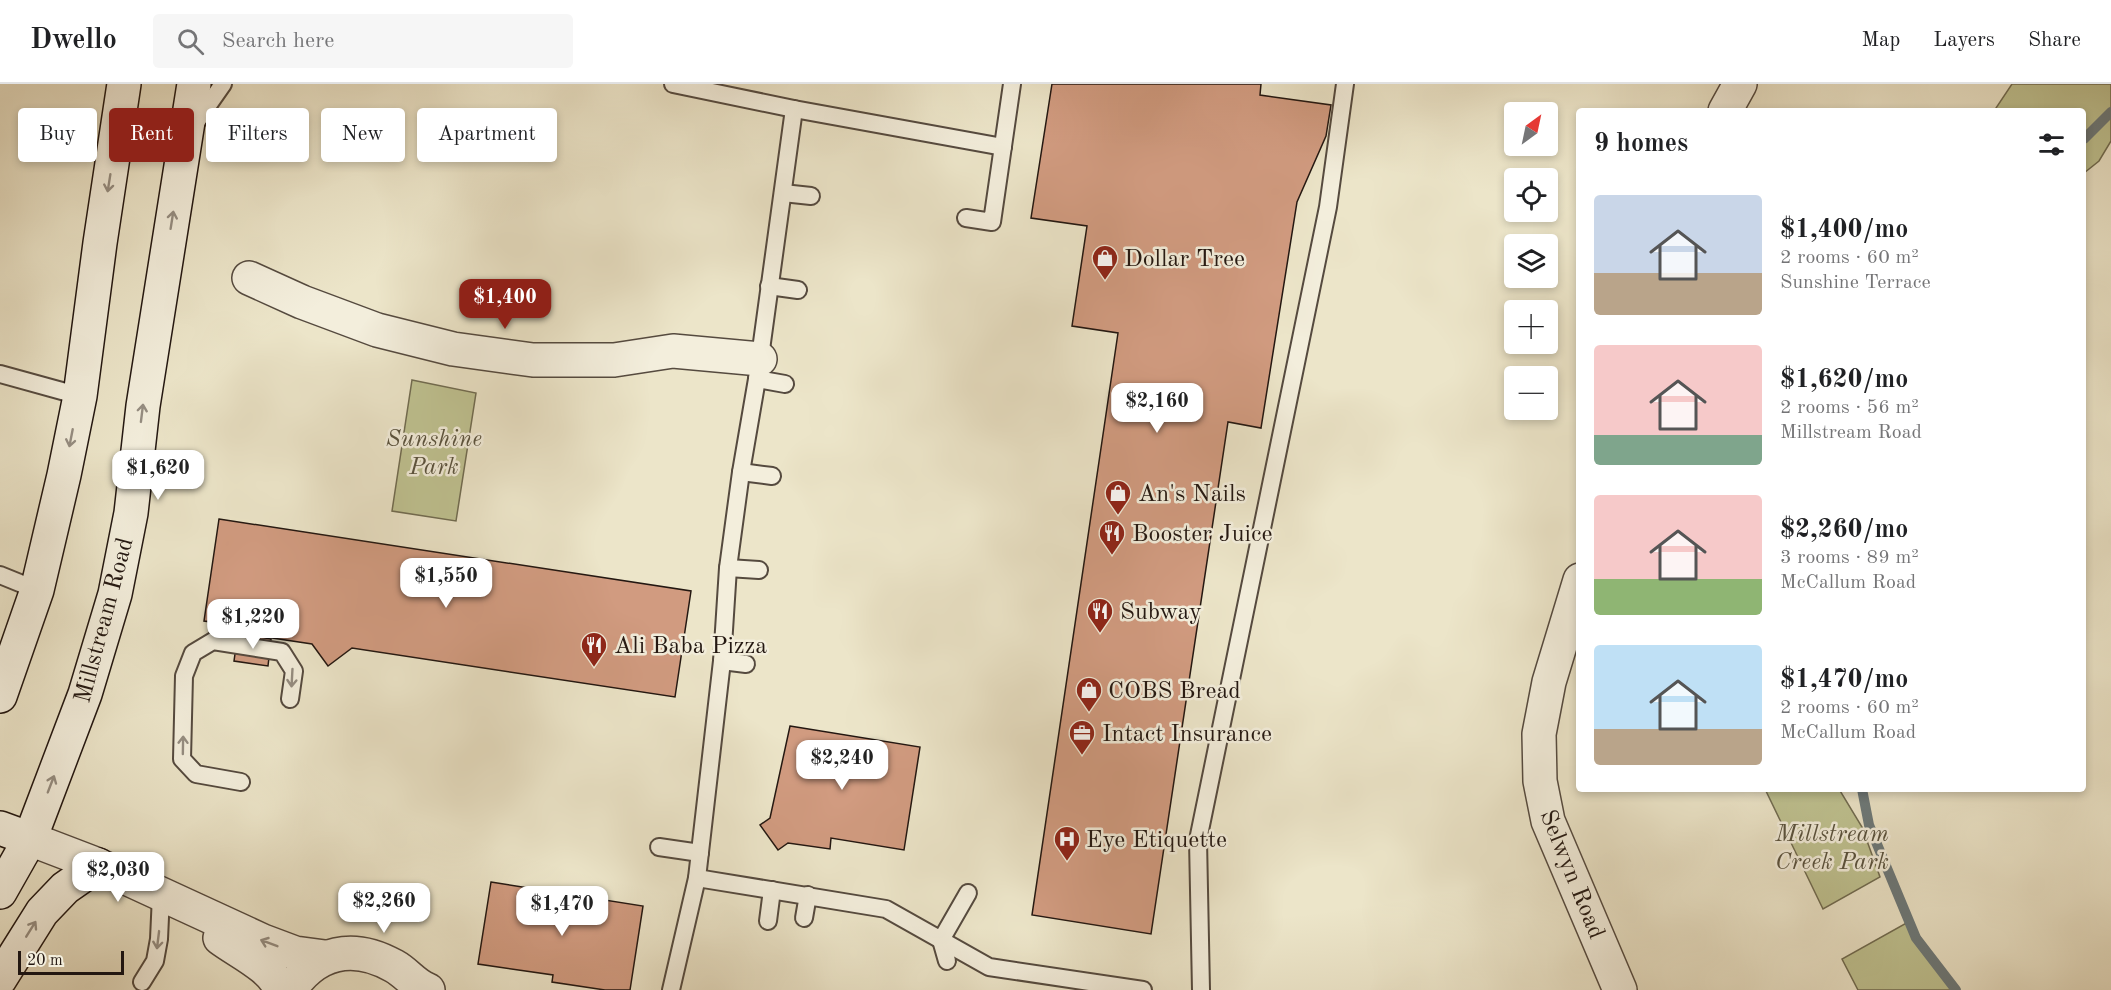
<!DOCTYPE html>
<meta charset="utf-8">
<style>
body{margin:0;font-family:"Old Standard TT",serif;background:#f6f6f6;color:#202124;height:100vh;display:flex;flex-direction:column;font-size:22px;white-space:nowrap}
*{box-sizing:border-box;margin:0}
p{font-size:20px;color:#757577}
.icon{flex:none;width:33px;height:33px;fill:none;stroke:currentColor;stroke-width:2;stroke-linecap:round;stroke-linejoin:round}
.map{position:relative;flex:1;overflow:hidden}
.details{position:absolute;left:1576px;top:24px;width:510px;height:684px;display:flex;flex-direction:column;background:#fff;border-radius:6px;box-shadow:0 3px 9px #0003}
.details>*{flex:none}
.guide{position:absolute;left:18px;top:24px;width:570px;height:54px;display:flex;gap:12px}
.needle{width:39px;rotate:33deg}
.tools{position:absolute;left:1504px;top:18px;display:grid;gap:12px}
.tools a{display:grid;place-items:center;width:54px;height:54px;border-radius:6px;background:#fff;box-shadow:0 3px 9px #0003;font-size:30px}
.scale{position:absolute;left:18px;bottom:15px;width:106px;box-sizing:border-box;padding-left:6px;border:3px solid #231711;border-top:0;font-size:16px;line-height:21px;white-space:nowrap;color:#231711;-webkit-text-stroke:4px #f3eedc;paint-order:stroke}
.price{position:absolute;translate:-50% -51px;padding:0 14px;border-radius:12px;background:#fff;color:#222;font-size:20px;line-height:39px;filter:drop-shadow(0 2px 3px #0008)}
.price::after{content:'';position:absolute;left:50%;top:36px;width:18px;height:14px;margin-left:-9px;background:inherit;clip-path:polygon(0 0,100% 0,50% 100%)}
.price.on{background:#8f2418;color:#fff}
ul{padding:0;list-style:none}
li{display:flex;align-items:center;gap:18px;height:150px;padding:0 18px}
li span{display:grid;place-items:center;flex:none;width:168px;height:120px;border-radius:6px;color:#555}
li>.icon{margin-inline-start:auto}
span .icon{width:72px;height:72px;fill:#fffc;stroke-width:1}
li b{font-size:26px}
h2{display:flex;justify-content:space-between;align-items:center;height:72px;padding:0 18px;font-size:26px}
.chip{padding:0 21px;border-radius:6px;background:#fff;box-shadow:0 3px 9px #0003;font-size:21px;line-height:54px}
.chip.on{background:#8f2418;color:#fff}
header{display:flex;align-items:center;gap:36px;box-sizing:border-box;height:84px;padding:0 30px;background:#fff;border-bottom:2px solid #e0e0e0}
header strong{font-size:28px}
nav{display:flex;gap:33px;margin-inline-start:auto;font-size:21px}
.search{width:420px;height:54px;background:#f6f6f6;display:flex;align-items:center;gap:15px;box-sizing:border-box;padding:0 21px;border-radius:6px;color:#757577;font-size:22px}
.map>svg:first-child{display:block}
.green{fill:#bfc291;stroke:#716c51;stroke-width:1.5}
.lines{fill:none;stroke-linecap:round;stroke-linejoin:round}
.stream{stroke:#6d7a7b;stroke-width:10}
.building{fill:#d19b80;stroke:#231711;stroke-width:1.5}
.lane-casing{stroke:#554a3f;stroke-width:20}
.street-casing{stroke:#554a3f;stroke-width:36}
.secondary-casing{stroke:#231711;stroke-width:36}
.lane{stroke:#f3eedc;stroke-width:16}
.street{stroke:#f3eedc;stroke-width:33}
.secondary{stroke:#f3eedc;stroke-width:33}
.oneway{stroke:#958d81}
.labels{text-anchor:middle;stroke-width:5;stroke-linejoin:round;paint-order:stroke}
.poi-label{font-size:24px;fill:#231711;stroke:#f3eedc;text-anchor:start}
.park-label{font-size:24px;font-style:italic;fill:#5a533e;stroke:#f3eedc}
.street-label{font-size:24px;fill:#231711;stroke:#f3eedc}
</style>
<header>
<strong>Dwello</strong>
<div class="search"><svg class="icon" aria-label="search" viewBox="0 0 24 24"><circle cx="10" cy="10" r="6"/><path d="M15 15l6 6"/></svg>Search here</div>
<nav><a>Map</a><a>Layers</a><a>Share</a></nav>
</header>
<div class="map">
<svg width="2111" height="906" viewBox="0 0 2111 906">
<rect width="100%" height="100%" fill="#ece5c9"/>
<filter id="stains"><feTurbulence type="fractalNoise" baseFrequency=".00333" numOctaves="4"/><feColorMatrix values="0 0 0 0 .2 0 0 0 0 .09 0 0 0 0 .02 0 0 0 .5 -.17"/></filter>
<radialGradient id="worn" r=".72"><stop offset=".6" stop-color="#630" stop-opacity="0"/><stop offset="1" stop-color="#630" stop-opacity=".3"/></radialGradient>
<g class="green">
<path d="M2012,0H2111V57L2099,77L2084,89V27H1994Z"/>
<path d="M412,296L476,309L456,437L392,427Z"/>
<path d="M1765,705H1839L1862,743L1880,793L1823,825Z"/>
<path d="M1910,837L1953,906H1858L1842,875Z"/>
</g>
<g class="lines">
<g class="stream">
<path d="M2084,55L2111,28"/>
<path d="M1862,705L1869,741L1916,854L1956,906"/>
</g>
</g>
<g class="building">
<path d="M1052,0H1261L1260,11L1331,21L1326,52L1297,118L1261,344L1228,338L1151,850L1032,831L1118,249L1072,242L1087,142L1031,134Z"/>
<path d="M219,435L691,507L675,613L352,564L328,582L312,560L218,546L219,539L204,537Z"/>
<path d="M238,549L271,555L268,582L234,577Z"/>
<path d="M790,642L920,663L904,766L831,754L830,765L788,759L778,766L760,741L770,734Z"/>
<path d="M491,798L643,822L630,906H605L552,898L553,891L478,880Z"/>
</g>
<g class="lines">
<g class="lane-casing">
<g id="lane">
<path d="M673,0L794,25L1003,63"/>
<path d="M195,40L223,0"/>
<path d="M783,109L811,112"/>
<path d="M966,134L992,138L1012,0"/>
<path d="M769,202L798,206"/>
<path d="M0,290L80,312"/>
<path d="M757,295L785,300"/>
<path d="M741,388L772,392"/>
<path d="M728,484L759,486"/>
<path d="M0,491L37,506"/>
<path d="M722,577L746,580"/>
<path d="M241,698L196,690L182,675L184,592L193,569L213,557L282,568L294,587L290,615"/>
<path d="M659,763L700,769"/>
<path d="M697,794L886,825L989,883L1143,906"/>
<path d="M804,834L808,811"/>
<path d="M768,837L772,806"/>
<path d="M947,877L941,856L968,809"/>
<path d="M142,898L155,877L159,855L161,811"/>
<path d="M671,906L697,794L722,577L728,484L741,388L757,295L794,25"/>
<path d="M1201,906L1198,756L1328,123L1345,0"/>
</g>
</g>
<g class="street-casing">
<g id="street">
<path d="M1725,27L1740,0"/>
<path d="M249,194L302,218L377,246L453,265L533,276H614L673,267L760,275"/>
<path d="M1580,496L1549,598L1539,650L1540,697L1548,737L1620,906"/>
<path d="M30,755L98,781L263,857L295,869L325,873"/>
<path d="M220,854C240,869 271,882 281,906"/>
<path d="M290,906C316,867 353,859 394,882C407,889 414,901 428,906"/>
</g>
</g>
<g class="secondary-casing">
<g id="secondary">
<path d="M0,612L37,506L64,391L80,312L100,159L124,0"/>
<path d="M0,744L30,755"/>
<path d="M0,808L30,755L85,610L115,510L131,429L143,322L194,0"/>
<path d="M0,895L42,828L65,804L98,781"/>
</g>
</g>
<use href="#lane" class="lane"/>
<use href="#street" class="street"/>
<use href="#secondary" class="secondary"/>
</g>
<defs><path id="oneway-shaft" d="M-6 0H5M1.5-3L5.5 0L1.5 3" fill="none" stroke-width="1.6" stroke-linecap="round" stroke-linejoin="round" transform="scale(1.5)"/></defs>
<g class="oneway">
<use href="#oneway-shaft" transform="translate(109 99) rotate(99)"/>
<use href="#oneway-shaft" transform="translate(172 136) rotate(-81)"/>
<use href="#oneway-shaft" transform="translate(142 329) rotate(-83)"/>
<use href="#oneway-shaft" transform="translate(71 354) rotate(101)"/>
<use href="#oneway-shaft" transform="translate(292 594) rotate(93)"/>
<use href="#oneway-shaft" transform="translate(183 661) rotate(-89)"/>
<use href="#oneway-shaft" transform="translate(51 700) rotate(-69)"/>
<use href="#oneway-shaft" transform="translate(31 845) rotate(-58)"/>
<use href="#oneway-shaft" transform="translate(158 856) rotate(97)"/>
<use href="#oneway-shaft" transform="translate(269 859) rotate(-159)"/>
</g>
<defs>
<g id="shop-pin" transform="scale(1.35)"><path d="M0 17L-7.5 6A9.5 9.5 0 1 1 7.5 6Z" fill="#8f2418" stroke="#f3eedc"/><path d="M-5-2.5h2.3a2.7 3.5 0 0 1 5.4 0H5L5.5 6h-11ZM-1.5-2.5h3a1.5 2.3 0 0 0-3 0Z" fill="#fff"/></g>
<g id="restaurant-pin" transform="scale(1.35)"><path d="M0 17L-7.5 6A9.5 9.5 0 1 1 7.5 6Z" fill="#8f2418" stroke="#f3eedc"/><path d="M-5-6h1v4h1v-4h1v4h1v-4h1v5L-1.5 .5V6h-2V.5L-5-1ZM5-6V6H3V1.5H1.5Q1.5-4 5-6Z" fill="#fff"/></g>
<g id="office-pin" transform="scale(1.35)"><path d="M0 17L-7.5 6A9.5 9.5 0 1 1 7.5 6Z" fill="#8f2418" stroke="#f3eedc"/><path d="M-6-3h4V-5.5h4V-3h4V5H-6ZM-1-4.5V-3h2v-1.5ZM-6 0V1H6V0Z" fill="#fff"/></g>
<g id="hospital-pin" transform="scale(1.35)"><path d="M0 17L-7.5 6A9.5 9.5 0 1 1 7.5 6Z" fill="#8f2418" stroke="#f3eedc"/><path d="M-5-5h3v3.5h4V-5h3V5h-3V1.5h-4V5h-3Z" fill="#fff"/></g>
</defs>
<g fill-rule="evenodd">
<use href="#shop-pin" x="1105" y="174"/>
<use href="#shop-pin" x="1118" y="409"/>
<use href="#restaurant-pin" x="1112" y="449"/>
<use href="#restaurant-pin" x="1100" y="527"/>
<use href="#restaurant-pin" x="594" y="561"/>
<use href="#shop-pin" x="1089" y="606"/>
<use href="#office-pin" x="1082" y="649"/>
<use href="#hospital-pin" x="1067" y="755"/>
</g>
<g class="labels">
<g class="poi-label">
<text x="1124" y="182">Dollar Tree</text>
<text x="1138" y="417">An's Nails</text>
<text x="1132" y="457">Booster Juice</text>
<text x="1120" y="535">Subway</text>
<text x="614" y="569">Ali Baba Pizza</text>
<text x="1108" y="614">COBS Bread</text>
<text x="1102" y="657">Intact Insurance</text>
<text x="1086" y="763">Eye Etiquette</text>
</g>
<g class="park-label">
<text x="434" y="362">Sunshine<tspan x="434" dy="28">Park</tspan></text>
<text x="1832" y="757">Millstream<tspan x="1832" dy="28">Creek Park</tspan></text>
</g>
<g class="street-label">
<text transform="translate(103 536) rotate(-75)" y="8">Millstream Road</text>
<text transform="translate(1573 790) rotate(68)" y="8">Selwyn Road</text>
</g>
</g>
<rect width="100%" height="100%" filter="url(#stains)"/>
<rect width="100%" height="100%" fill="url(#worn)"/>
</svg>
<div class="tools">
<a><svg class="needle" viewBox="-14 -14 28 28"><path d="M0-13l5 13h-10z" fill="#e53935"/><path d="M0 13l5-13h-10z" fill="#757577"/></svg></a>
<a><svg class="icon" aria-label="locate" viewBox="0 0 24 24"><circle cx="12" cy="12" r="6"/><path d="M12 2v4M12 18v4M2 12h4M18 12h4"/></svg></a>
<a><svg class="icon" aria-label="layers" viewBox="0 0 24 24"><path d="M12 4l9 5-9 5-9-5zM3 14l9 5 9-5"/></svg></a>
<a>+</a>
<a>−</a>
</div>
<div class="scale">20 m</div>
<b class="price on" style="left:505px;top:246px">$1,400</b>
<b class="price" style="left:1157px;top:350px">$2,160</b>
<b class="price" style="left:158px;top:417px">$1,620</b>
<b class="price" style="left:446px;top:525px">$1,550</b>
<b class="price" style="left:253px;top:566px">$1,220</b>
<b class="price" style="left:842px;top:707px">$2,240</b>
<b class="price" style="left:118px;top:819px">$2,030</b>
<b class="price" style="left:384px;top:850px">$2,260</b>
<b class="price" style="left:562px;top:853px">$1,470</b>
<div class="guide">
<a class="chip">Buy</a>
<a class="chip on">Rent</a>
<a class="chip">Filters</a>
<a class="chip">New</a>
<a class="chip">Apartment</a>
</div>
<section class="details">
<h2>9 homes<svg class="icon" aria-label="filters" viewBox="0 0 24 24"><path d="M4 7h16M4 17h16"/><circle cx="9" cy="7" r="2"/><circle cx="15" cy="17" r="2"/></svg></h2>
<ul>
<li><span style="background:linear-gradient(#c9d6e8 65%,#b9a48a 0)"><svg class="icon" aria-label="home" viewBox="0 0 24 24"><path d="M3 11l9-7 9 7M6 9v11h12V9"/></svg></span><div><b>$1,400/mo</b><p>2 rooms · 60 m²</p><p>Sunshine Terrace</p></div></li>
<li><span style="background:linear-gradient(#f6c9c9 75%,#7fa58c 0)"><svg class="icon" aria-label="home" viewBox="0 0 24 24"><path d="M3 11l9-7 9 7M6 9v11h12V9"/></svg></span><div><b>$1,620/mo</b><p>2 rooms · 56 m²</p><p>Millstream Road</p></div></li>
<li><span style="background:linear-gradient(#f6c9c9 70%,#8fb573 0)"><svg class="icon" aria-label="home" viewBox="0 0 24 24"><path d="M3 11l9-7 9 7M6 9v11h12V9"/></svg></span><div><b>$2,260/mo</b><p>3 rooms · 89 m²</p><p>McCallum Road</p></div></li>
<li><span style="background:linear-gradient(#bfe0f5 70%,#b9a48a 0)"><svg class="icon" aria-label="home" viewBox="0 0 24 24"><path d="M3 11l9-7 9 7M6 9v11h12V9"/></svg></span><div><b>$1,470/mo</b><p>2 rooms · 60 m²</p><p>McCallum Road</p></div></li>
</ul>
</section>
</div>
